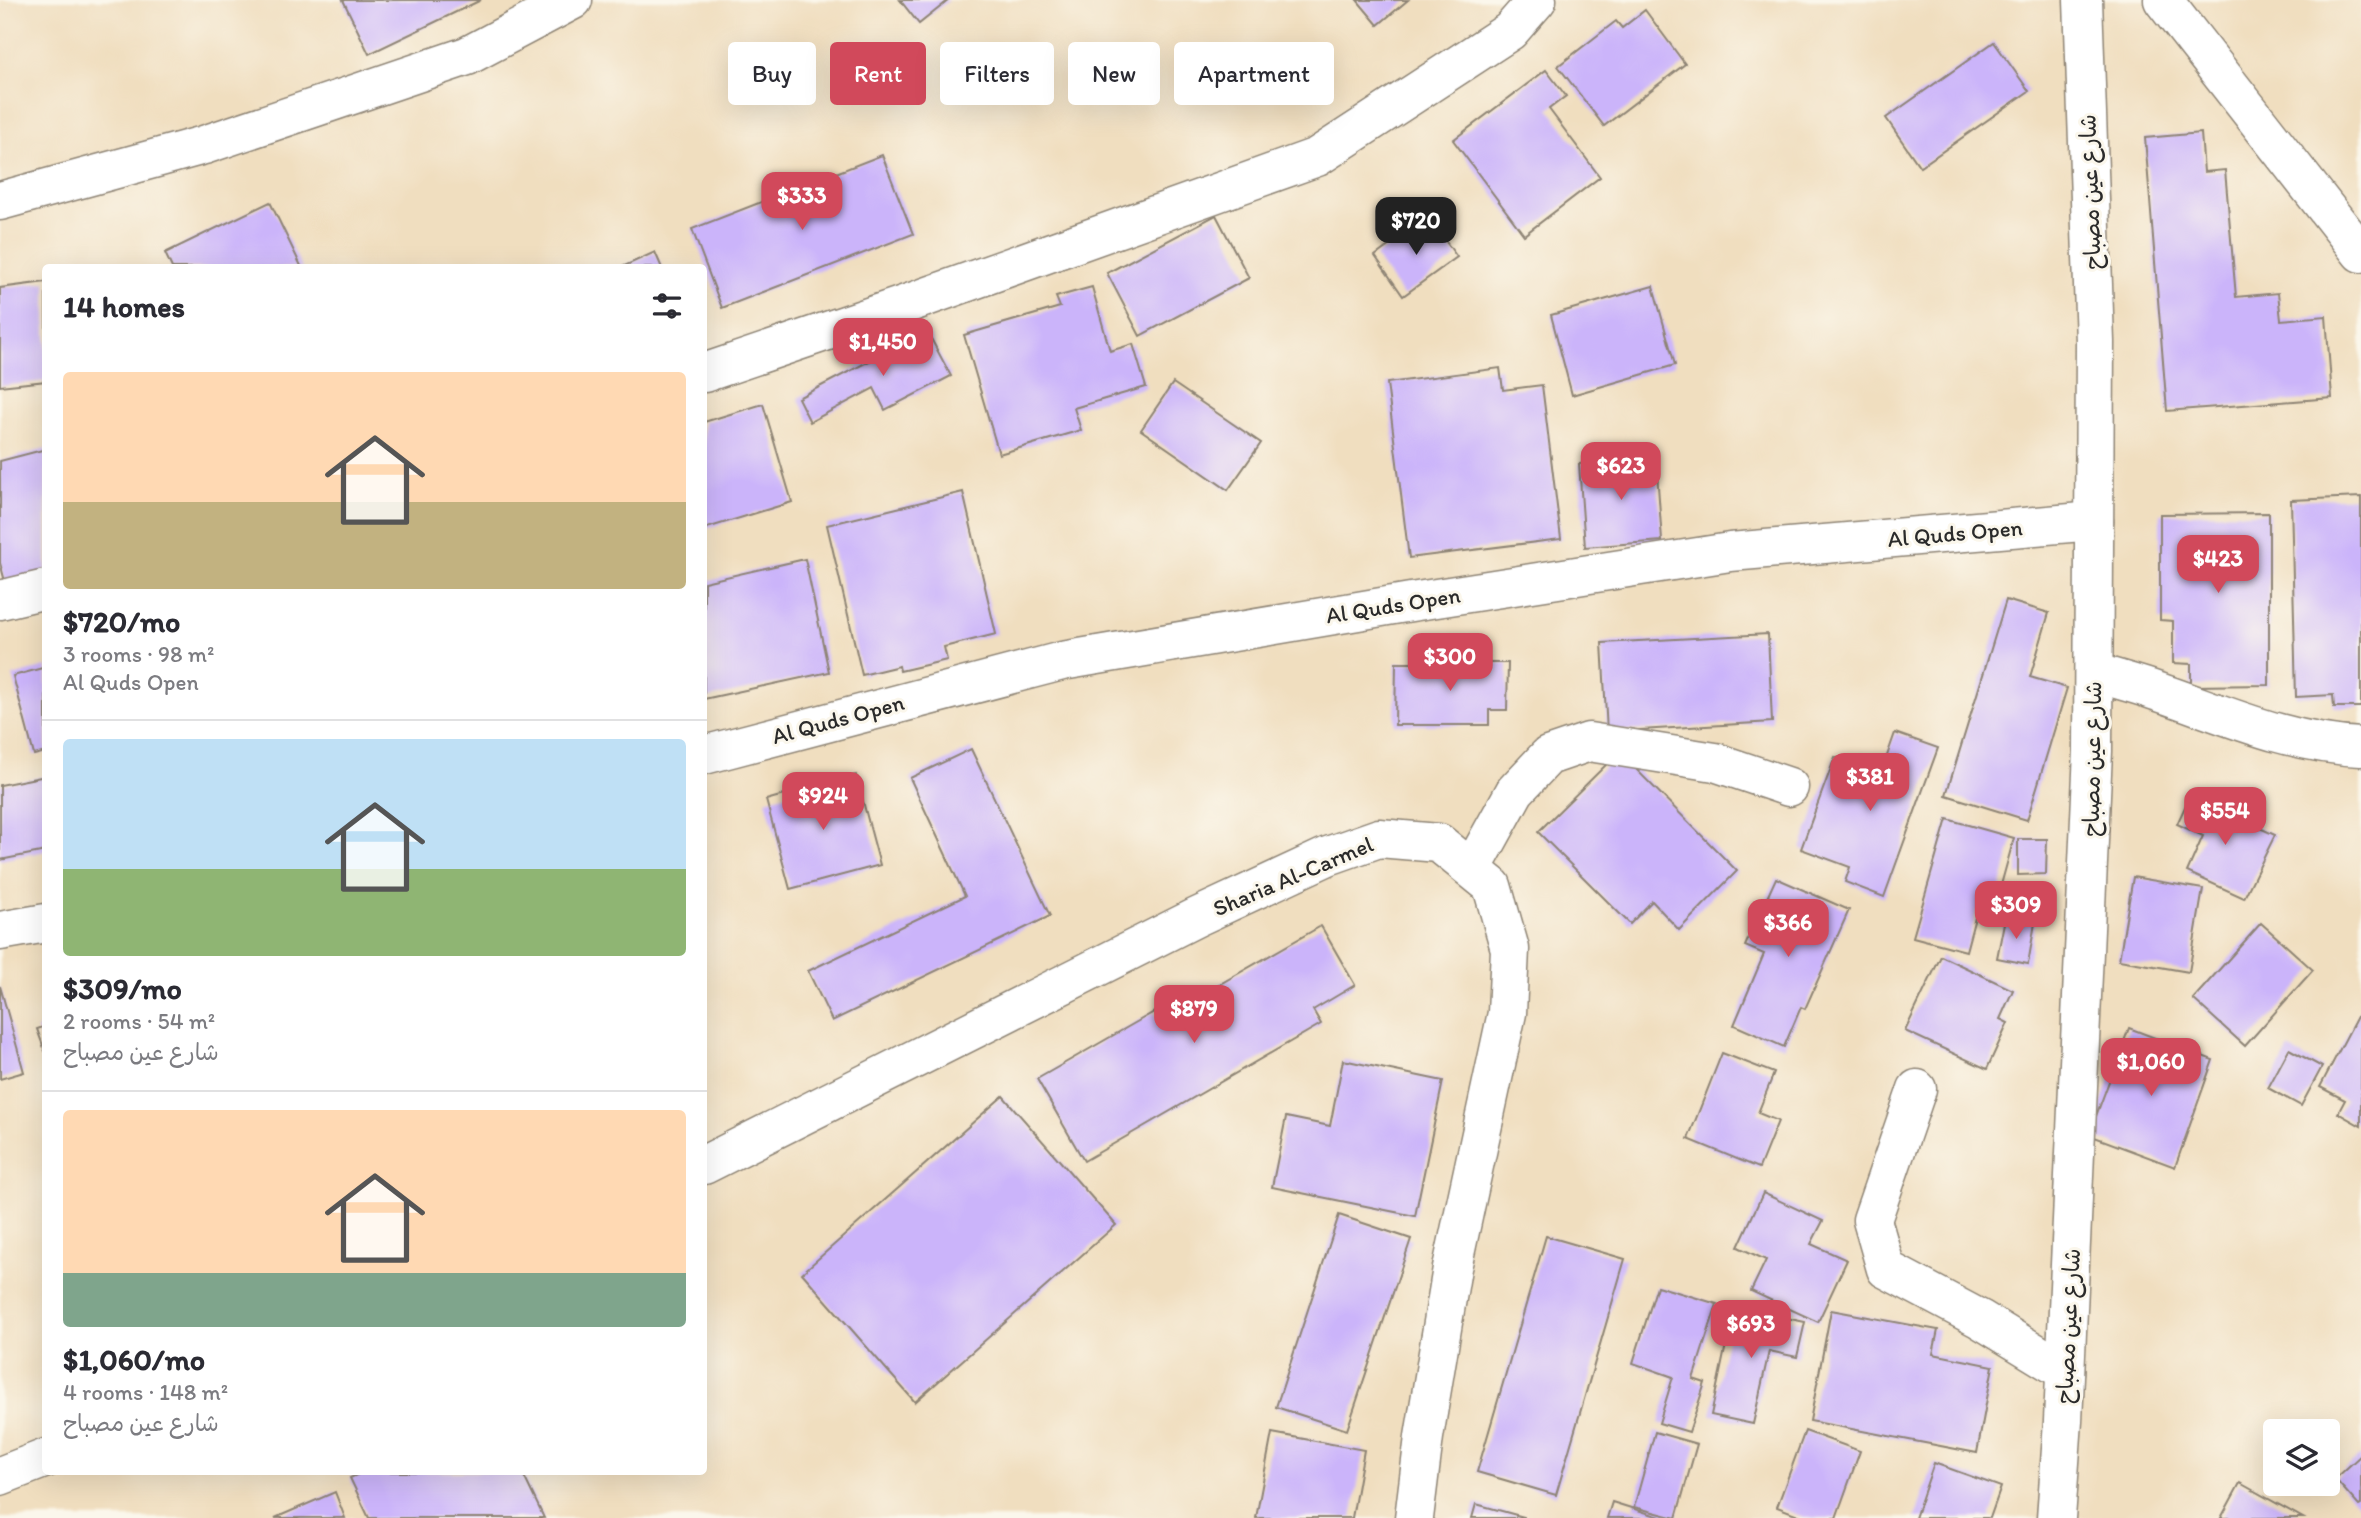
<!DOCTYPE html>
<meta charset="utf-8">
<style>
body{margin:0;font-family:Itim,"Playpen Sans Arabic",sans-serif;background:#f2f2f3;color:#2b2b33;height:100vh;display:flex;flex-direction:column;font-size:26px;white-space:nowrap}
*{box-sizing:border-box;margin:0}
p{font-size:23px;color:#7c7c81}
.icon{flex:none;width:38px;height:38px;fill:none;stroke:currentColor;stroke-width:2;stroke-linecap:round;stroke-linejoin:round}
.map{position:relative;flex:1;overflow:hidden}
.sheet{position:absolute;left:42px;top:264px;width:665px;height:1211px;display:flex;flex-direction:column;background:#fff;border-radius:7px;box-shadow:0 7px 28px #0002}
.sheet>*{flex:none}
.top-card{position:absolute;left:728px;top:42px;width:665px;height:63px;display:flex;gap:14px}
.controls{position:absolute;left:2263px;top:1419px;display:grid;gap:14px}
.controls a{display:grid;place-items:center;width:77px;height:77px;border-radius:7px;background:#fff;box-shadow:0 7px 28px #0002;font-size:35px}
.price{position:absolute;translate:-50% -60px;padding:0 16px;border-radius:14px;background:#d1495b;color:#fff;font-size:23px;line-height:46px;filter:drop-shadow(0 2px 4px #0008)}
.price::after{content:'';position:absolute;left:50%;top:42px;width:21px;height:16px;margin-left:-10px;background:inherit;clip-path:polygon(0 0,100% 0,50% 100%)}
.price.selected{background:#222;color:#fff}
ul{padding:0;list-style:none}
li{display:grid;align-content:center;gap:14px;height:371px;padding:0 21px}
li+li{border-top:2px solid #e1e1e2}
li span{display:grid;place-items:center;height:217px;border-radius:7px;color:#555}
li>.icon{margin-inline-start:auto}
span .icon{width:126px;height:126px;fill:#fffc;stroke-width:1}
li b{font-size:30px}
h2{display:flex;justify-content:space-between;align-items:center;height:84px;padding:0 21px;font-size:30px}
.tag{padding:0 24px;border-radius:7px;background:#fff;box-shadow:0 7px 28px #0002;font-size:24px;line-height:63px}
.tag.selected{background:#d1495b;color:#fff}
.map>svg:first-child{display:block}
.building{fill:#cbb4fa}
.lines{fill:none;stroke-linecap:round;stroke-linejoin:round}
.minor-casing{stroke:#8e8475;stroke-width:41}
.minor{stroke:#fff;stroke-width:38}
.labels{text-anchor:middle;stroke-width:6;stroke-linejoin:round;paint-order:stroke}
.street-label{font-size:23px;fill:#2b2b2b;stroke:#fbf7ec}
</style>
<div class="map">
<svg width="2361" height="1518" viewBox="0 0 2361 1518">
<rect width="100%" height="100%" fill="#fbf7ec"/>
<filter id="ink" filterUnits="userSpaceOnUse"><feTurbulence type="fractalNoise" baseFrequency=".0143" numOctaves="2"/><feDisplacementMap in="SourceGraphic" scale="14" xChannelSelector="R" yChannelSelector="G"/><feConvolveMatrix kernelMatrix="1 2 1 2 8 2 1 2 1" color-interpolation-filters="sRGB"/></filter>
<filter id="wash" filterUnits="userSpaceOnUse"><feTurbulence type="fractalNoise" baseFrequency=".00686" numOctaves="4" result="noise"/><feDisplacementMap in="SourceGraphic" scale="28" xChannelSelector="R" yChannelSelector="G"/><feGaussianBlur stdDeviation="1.57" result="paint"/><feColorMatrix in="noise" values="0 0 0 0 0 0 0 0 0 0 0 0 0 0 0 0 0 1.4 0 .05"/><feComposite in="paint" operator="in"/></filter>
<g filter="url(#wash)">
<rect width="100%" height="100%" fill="#f0debf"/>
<g id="blocks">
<g class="building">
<path d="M343,0H481L369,54Z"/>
<path d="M900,0H949L919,24Z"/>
<path d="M1357,0H1408L1378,25Z"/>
<path d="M1645,10L1685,64L1604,126L1558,66L1616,21L1622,28Z"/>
<path d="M1994,42L2029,91L1920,167L1886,118Z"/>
<path d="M1546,70L1566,96L1549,109L1600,177L1524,235L1453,140Z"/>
<path d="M2201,133L2204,172L2225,170L2236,297L2278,293L2281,320L2326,316L2332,398L2167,411L2145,138Z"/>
<path d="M882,155L913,234L722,308L692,229Z"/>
<path d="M270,202L302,268H172L165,253Z"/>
<path d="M1216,215L1249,278L1140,336L1107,273Z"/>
<path d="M1428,217L1457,257L1403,296L1375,256Z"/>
<path d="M655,252L662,268H620Z"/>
<path d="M46,282V381L0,386V288Z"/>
<path d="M1653,286L1675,365L1572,395L1551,315Z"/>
<path d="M1092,287L1110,351L1133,344L1146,387L1074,408L1081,430L999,454L964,335L1060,307L1056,297Z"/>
<path d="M927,331L951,376L885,410L874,388L810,422L798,398Z"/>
<path d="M1500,368L1503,390L1542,385L1561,539L1409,558L1387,383Z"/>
<path d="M1173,383L1261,443L1228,490L1141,430Z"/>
<path d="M763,404L792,502L704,529V422Z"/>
<path d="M46,449V575L6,585L0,563V461Z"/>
<path d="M1656,458L1662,541L1585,547L1579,464Z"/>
<path d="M963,492L996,634L944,647L947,660L900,671L899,666L862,675L827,525Z"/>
<path d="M2361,497V707H2334L2333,695L2296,697L2291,500Z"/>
<path d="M2269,513V685L2191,686V664L2173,663V621L2160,620V514Z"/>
<path d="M805,559L829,672L704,699V582Z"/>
<path d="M2006,600L2049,613L2030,677L2067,688L2027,820L1946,795Z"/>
<path d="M1768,634L1772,722L1607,732L1602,643Z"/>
<path d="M1396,663H1508L1507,710H1489V725H1395Z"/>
<path d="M46,667V752L34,755L13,676Z"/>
<path d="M1895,733L1938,748L1884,897L1845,882L1850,867L1801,849L1835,757L1881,773Z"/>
<path d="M971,749L1050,916L832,1021L808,971L965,896L910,778Z"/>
<path d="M1619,752L1737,871L1679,930L1652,901L1630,924L1538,832Z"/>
<path d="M856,775L880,865L790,889L766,800Z"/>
<path d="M46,776V851L0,860V785Z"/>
<path d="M2190,796L2275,835L2244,898L2187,872L2203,836L2177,824Z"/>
<path d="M1947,819L2014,838L1993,914L1977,910L1966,951L1913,937Z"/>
<path d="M2018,839H2047L2046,874L2018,875Z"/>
<path d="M2133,877L2203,889L2189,972L2119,960Z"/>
<path d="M1776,878L1849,910L1805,1009L1801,1007L1784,1047L1734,1025L1764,954L1745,946Z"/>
<path d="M2005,918L2035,923L2028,964L1997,958Z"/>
<path d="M2261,923L2313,970L2245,1046L2193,999Z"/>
<path d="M1321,926L1355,985L1313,1010L1321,1024L1084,1161L1037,1079L1154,1012L1159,1019Z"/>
<path d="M1941,956L2013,990L2000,1019L2008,1023L1987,1069L1905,1031Z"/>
<path d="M0,986L24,1072L0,1079Z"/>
<path d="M2361,1009V1126L2338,1113L2345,1100L2320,1087Z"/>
<path d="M46,1026V1051H45L37,1029Z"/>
<path d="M2129,1028L2213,1060L2175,1167L2089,1135Z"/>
<path d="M2289,1049L2322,1067L2301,1106L2268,1088Z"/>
<path d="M1722,1053L1774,1073L1758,1113L1778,1121L1759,1168L1688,1139Z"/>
<path d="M1343,1060L1443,1081L1415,1216L1272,1187L1286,1117L1330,1126Z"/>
<path d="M1003,1096L1116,1225L915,1402L802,1273Z"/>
<path d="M1763,1193L1823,1221L1811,1244L1847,1260L1818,1322L1751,1291L1766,1260L1738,1247Z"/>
<path d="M1339,1215L1411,1239L1347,1430L1276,1407Z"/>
<path d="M1546,1236L1625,1259L1556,1495L1477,1472Z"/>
<path d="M1657,1286L1717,1304L1693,1379L1705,1383L1689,1432L1659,1423L1673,1377L1633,1363Z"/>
<path d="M1734,1307L1805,1322L1797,1357L1769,1351L1753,1424L1711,1415Z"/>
<path d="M1831,1310L1938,1330L1933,1354L1993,1366L1977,1453L1810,1421Z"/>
<path d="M1805,1431L1860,1451L1836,1518H1806L1777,1507Z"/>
<path d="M1655,1432L1697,1444L1676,1518L1634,1507Z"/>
<path d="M1272,1433L1364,1450L1352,1518H1256Z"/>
<path d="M2361,1455V1505L2359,1506L2335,1479Z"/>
<path d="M1934,1463L2001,1487L1990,1518H1915Z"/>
<path d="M363,1472H522L544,1518H369L350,1478Z"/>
<path d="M2240,1483L2303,1518H2221Z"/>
<path d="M335,1492L345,1518H275Z"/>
<path d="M1612,1502L1660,1517V1518H1607Z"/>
<path d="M1476,1504L1524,1517V1518H1472Z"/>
</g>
</g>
</g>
<g filter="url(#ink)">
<use href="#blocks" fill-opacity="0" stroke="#8e8475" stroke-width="2"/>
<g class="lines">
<g class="minor-casing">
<g id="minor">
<path d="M2163,0L2361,253"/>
<path d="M0,201L204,145L467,56L573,0"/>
<path d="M704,373L898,307L1317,157L1510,31L1537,0"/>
<path d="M0,600L46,589"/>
<path d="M2094,672C2112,678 2132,683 2150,689C2219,712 2287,744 2361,747"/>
<path d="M704,755L1062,661L1411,602L1730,552L2094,521"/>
<path d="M1472,869L1515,791L1548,756L1589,742L1715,762L1789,787"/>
<path d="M0,931L46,923"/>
<path d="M1917,1089L1872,1220L1886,1269L1980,1319L2065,1371"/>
<path d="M704,1165L1197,917L1328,856L1379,838L1439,843L1492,886L1510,949L1507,1013L1452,1268L1424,1437L1414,1518"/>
<path d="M0,1476L46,1458"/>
<path d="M2056,1518L2063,1421L2093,751L2095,342L2083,0"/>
</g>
</g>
<use href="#minor" class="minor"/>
</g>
</g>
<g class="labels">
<g class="street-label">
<text transform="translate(2090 192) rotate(-92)" y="8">شارع عين مصباح</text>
<text transform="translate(1955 533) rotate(-5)" y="8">Al Quds Open</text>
<text transform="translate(1393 605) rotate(-9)" y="8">Al Quds Open</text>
<text transform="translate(838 719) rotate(-15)" y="8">Al Quds Open</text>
<text transform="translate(2092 759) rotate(-89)" y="8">شارع عين مصباح</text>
<text transform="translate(1293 876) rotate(-23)" y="8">Sharia Al-Carmel</text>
<text transform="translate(2068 1326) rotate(-87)" y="8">شارع عين مصباح</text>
</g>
</g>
</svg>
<div class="controls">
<a><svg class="icon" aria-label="layers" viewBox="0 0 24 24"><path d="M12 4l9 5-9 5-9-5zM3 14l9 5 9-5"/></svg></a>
</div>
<b class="price" style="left:802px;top:232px">$333</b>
<b class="price selected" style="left:1416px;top:257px">$720</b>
<b class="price" style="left:883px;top:378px">$1,450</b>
<b class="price" style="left:1621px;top:502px">$623</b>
<b class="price" style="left:2218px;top:595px">$423</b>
<b class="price" style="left:1450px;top:693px">$300</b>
<b class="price" style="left:1870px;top:813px">$381</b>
<b class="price" style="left:823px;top:832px">$924</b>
<b class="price" style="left:2225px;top:847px">$554</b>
<b class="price" style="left:2016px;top:941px">$309</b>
<b class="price" style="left:1788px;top:959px">$366</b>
<b class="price" style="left:1194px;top:1045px">$879</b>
<b class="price" style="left:2151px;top:1098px">$1,060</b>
<b class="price" style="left:1751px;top:1360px">$693</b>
<div class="top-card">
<a class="tag">Buy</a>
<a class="tag selected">Rent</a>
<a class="tag">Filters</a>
<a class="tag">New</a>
<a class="tag">Apartment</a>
</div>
<section class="sheet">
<h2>14 homes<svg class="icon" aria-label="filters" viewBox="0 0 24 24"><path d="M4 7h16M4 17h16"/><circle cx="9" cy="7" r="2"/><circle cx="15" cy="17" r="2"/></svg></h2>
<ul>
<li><span style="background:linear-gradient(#ffd9b3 60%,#c2b280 0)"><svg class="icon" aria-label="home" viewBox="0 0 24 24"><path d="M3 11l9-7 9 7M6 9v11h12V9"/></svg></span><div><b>$720/mo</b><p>3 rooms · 98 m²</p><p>Al Quds Open</p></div></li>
<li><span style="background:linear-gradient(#bfe0f5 60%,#8fb573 0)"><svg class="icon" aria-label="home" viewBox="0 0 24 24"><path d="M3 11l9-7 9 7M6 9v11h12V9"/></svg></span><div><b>$309/mo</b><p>2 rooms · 54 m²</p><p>شارع عين مصباح</p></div></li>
<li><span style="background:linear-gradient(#ffd9b3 75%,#7fa58c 0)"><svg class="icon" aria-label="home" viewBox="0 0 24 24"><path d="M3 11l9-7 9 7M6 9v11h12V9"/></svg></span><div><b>$1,060/mo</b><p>4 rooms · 148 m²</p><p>شارع عين مصباح</p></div></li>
</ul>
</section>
</div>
